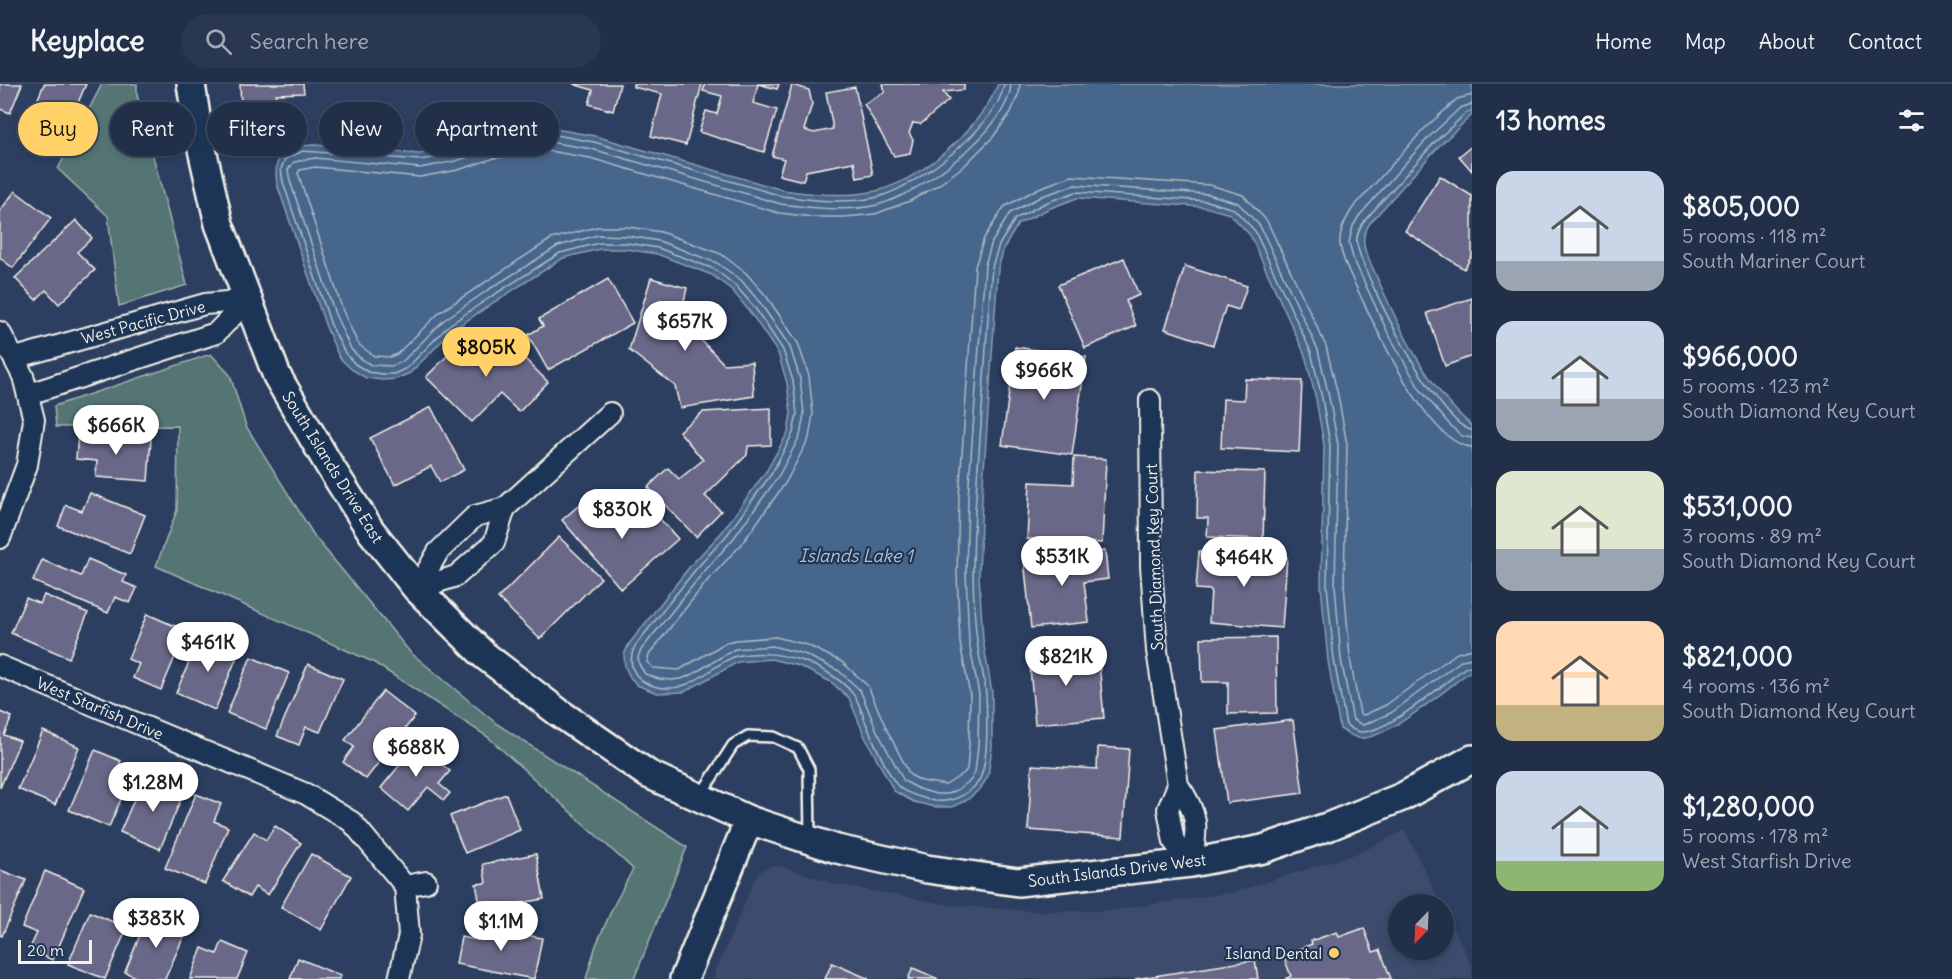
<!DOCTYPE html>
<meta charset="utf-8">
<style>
body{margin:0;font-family:Delius,sans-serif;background:#293750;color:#f1f3f6;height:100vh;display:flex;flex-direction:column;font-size:22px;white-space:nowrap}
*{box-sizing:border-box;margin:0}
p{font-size:20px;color:#a2a9b4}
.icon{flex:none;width:33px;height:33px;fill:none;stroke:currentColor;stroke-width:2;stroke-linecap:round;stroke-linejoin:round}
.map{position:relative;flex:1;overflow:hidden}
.side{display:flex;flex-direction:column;background:#212f49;width:480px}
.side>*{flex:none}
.guide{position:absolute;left:18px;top:18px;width:570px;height:54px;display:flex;gap:12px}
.needle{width:39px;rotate:203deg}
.buttons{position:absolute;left:1388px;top:810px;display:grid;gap:12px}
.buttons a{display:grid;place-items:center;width:66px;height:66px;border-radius:50%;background:#212f49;box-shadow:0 3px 9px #0003,0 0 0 2px #3e4a61;font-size:30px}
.scale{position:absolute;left:18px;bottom:15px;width:74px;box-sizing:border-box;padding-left:6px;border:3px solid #f4f1e8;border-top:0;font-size:16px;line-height:21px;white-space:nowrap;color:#f4f1e8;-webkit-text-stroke:4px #1d3557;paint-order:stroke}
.price{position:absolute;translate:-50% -51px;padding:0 14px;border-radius:21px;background:#fff;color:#222;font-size:20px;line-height:39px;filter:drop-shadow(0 2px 3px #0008)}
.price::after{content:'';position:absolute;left:50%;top:36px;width:18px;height:14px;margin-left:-9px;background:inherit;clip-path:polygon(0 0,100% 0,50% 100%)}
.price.active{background:#ffd166;color:#111}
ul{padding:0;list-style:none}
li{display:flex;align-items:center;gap:18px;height:150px;padding:0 24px}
li span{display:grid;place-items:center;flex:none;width:168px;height:120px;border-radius:18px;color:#555}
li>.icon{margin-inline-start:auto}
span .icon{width:72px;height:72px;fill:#fffc;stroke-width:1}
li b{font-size:26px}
h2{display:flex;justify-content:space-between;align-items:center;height:72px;padding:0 24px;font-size:26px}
.pill{padding:0 21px;border-radius:27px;background:#212f49;box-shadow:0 3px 9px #0003,0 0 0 2px #3e4a61;font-size:21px;line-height:54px}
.pill.active{background:#ffd166;color:#111}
header{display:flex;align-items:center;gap:36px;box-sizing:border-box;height:84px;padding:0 30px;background:#212f49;border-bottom:2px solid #3e4a61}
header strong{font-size:28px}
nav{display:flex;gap:33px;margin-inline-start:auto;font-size:21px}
.search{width:420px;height:54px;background:#293750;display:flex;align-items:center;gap:15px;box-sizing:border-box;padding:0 21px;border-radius:33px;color:#a2a9b4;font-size:22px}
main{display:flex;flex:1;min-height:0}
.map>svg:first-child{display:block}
.built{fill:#3e4b6d}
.green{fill:#547474;stroke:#a4b2ae;stroke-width:1.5}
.water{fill:#46668c;stroke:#8c9eb1;stroke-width:1.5}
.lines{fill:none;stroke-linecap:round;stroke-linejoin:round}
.shore{stroke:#aeb9c3;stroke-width:1.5}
.building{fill:#696788;stroke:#f4f1e8;stroke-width:1.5}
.lane-casing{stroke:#f4f1e8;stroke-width:14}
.street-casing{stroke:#f4f1e8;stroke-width:24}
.secondary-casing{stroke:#f4f1e8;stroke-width:32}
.lane{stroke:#1d3557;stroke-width:9}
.street{stroke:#1d3557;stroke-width:20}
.secondary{stroke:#1d3557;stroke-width:27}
.poi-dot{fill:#ffd166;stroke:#1d3557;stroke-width:2}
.labels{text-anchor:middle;stroke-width:4.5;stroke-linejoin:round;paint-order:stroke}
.street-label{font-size:16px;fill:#f4f1e8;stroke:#1d3557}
.poi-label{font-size:16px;fill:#f4f1e8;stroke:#1d3557;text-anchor:end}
.water-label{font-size:18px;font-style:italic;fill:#b7c0c8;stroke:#1d3557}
</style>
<header>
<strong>Keyplace</strong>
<div class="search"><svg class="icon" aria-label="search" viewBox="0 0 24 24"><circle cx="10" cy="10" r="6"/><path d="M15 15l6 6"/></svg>Search here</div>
<nav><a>Home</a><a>Map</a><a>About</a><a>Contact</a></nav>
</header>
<main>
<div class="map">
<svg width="1472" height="895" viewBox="0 0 1472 895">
<rect width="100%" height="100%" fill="#2c3f61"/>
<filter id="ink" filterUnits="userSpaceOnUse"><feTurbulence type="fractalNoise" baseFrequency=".0167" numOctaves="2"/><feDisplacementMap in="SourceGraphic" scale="12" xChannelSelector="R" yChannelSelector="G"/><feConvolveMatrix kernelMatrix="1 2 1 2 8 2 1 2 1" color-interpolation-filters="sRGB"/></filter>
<g filter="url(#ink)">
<path class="built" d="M1405,746L1441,820H1398V866H1443V824L1472,882V895H713L755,794L762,786L770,782H781L834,800L950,821L1031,827H1106L1235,808L1361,768Z"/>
<g class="green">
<path d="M102,0H137V11L187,201L119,222L108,132L58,85Z"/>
<path d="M211,270L230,291L246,342L315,453L410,568L497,640L687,763L634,895H586L596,861L613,823L633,785L488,653L373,578L156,482L177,426L178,342L56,343L54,322Z"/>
</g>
<path class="water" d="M998,0H1472V31L1438,63L1370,139C1363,150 1362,157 1366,169C1394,231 1420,297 1472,342V586C1446,605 1395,649 1365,654C1356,656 1348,649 1340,645L1328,577L1321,501L1324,361L1316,315L1305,271L1250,151L1230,130L1205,123L1077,114L1048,125L1018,140L1004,164L998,185L982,414L979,491L983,556L992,609V663L988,692L981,704L967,716L952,723H935L914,718L894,707L865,653L849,614L831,598L799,582L771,575L738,578L684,608L657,609L637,601L630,593L625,583L624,571L629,560L691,481L722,448L767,386L788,348L791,329L787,299L778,269L750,228L732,206L712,191L657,170L626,165H600L563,174L496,217L453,246L410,289L396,295L382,296L366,294L351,285L339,273L326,243L277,100C272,68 286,62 315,61L419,70L453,64L489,52L550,44L595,52L783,106C812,110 842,113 871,108C917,101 982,43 998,0Z"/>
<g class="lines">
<g class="shore">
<path d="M1004,0C999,42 913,106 874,114C843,120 812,116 782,112L594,58L550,50L491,58L454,70L420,76L303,67L285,75L281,85L283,98L331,241L345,269L355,280L368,288L382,290H394L407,284L449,241L492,212L560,169L599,159H627L658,164L714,185L736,202L755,224L783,266L793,297L797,330L793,349L772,389L727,451L696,485L635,562C619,596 659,611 685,601C703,595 718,578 736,572C756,567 781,570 800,576C818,582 841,594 853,610C859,617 862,629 865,637C871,651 889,694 899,703C906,710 920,713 930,716C947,720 962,714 975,702C990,687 987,632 986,611C985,593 979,575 977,557C969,491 975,422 980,355C984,298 987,240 992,183L999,161L1015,135L1045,119L1076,108L1207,117L1234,125L1255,147L1311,268L1322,314L1330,361L1327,501L1334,576L1346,641C1351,644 1356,649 1363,648C1390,647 1443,600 1466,583L1472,582"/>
<path d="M1011,0C1009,46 918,111 877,121C846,128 812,124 781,120L592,65L549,58L493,65L456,77L420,84L315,74L294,78L288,86L290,97L335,230L351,265L360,274L371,281L392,282L402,278L444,236L488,206L558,162L598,151L628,152L659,157L717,179L741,196L761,220L790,263L800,295L804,330L800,352L778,393L733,455L702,490L641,566L638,573L639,580L645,590L659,595L671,596L681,595L691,591L735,565L772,562L804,570L839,587L860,606L877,647L904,697L919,705L936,710H948L959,705L971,696L975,688L978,662L979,610L969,558L966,490L968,413L985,181L992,158L1010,129L1042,112L1075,101L1208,110L1238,119L1260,142L1318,266L1329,313L1338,361L1335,501L1341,575L1353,636L1363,641L1391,629L1462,576L1472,574"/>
<path d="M1020,0L1019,9L1011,28L993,53L965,81L940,100L910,117L875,130L846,133H813L779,129L590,74L549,67L495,74L458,86L420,93L315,83L300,86L298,89L343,227L358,260L374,272L390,273L397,270L440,228L551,155L597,143H629L661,148L721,170L746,189L767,213L798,259L809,292L813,330L809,354L786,398L741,461L708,496L669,545L649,571L647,578L653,584L679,586L727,558L736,556L776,553L807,561L842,578L868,602L886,644L910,691L922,697L946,701L964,689L967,685L969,662L970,611L960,559L957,490L959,413L975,183L984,154L1004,123L1039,104L1072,92L1210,101L1243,111L1267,137L1326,262L1338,311L1347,361L1344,500L1350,574L1360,630L1364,631L1386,621L1457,569L1472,565"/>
<path d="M1472,11L1457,15L1423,46L1352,125C1346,135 1339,147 1340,160C1342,177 1353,195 1360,211C1377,246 1429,362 1472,363"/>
<path d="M1472,20L1460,24L1428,54L1401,84L1359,132L1353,142L1349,158L1353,174L1388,249L1419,304L1449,340L1462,352L1472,354"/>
<path d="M1472,27L1466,29L1434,59L1366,135C1361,142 1355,151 1357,160C1363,192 1440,343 1472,346"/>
</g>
</g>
<g class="building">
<path d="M0,0H22L10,29L0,25Z"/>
<path d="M44,0H86L65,49L30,34Z"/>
<path d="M240,0H303L304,9L276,10L278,47L242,48Z"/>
<path d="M573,0H620L613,27L589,20L593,6Z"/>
<path d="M633,0H702L686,61L651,52L662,10L633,3Z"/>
<path d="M705,0H779L777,5L758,0L753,19L777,26L764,68L699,48L706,27L717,30L722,12L703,7Z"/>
<path d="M883,0H964V6L943,8L949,16L921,40L913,39L909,49L913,56L910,69L894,72L864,20L885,8Z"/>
<path d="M792,1L809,6L812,20L804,46L814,49L833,45L826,8L855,3L873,91L857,94L854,78L806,87L803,97L779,91L784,75L772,72Z"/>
<path d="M1472,62V87L1459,72Z"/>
<path d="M1440,92L1472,112V172L1464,185L1405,147Z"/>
<path d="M15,107L51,134L13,184L0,174V127Z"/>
<path d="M76,136L92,154L77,168L95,186L59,220L46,206L36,216L15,194Z"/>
<path d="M1124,174L1139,211L1126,217L1136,242L1085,264L1058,201Z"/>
<path d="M1185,182L1247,202L1239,226L1226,222L1213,261L1165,245Z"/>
<path d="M651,194L687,204L680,234L724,280L752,278L754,312L680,324L675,302L629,266Z"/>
<path d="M608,195L633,239L548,286L528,251L543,242L539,235Z"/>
<path d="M1472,214V272L1445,282L1427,229Z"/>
<path d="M502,252L548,298L519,328L500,310L472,338L426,293L462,257L480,275Z"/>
<path d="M1015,263L1086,273L1072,371L1002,361Z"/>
<path d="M1245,295L1302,297L1299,368L1221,364L1223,315L1244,316Z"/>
<path d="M431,323L464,386L440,398L431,382L395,401L370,354Z"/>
<path d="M771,324V361L748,362L747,371L705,412L721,427L696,453L648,403L668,384L679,395L703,376L679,347L703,328Z"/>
<path d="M78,350L151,355L148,397L96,393L97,377L76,375Z"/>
<path d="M1074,373L1106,375L1102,459L1027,455L1030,398L1073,400Z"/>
<path d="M1198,386L1265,388L1263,455L1207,453L1208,434H1197Z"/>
<path d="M90,409L145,431L130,470L58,442L66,421L82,427Z"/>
<path d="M642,415L678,455L621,505L562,436L585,416L608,444Z"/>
<path d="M559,453L601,494L540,555L498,514Z"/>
<path d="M1105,467L1108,495L1084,498L1089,538L1031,544L1024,475Z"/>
<path d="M1199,467L1287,473L1282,544L1209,538L1211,506L1196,505Z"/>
<path d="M88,475L126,491L123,498L137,504L130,519L115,513L108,529L33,497L42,476L81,492Z"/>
<path d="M44,511L88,529L69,574L11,549L26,514L40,520Z"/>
<path d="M147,530L186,547L161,606L133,594L139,580L128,575Z"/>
<path d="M200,552L239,568L215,626L176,609Z"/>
<path d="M1276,553L1277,629L1228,630V598H1202L1201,554Z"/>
<path d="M1098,567L1104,634L1035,640L1029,572Z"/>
<path d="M251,573L289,589L266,645L227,629Z"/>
<path d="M308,580L343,595L320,648L306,643L299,661L277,652Z"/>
<path d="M383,607L415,632L366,695L343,678L354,663L345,656Z"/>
<path d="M0,628L12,633L4,651L20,657L0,704Z"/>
<path d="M1293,636L1303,709L1227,719L1217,646Z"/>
<path d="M43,647L79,663L55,721L18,705Z"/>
<path d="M417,660L450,687L439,700L450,709L444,716L428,703L408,727L381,704Z"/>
<path d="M1098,663L1129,665L1123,753L1028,746L1032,681L1097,685Z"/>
<path d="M95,666L121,677L114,693L128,699L109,743L69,726Z"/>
<path d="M157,694L185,706L160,765L120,748L140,702L151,707Z"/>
<path d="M196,710L221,720L214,737L228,743L205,800L165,784Z"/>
<path d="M506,710L520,746L465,769L450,732Z"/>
<path d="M275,742L301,759L268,811L255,803L249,813L223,797L254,748L266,756Z"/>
<path d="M311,770L351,792L321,846L281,823Z"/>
<path d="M536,770L544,815L481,826L476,800L486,799L483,780Z"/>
<path d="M0,786L26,796L2,852L0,851Z"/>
<path d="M45,787L84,804L53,876L29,866L37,849L22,843Z"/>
<path d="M90,828L127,844L105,895L68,880Z"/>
<path d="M149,829L187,845L165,895H139L125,888Z"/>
<path d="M480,842L542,854L534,895L456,880L461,853L478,856Z"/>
<path d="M1364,844L1373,868L1380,866L1391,895H1285L1291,892L1283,871L1312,860L1311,857L1337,848L1339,853Z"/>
<path d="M222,858L248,869L237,895H190L202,864L217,870Z"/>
<path d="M298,874L341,892L339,895H290Z"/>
<path d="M1255,876L1258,895H1135Z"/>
<path d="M832,879L869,895H825Z"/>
<path d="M913,884L938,895H908Z"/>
</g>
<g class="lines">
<g class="lane-casing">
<path id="lane" d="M700,712L733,661L748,652L774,653L798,664L809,685L810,754"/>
</g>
<g class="street-casing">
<g id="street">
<path d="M0,248L23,292L34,336L27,381L0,454"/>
<path d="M15,274L205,220L248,216"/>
<path d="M29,310L216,249L248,216"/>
<path d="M1150,316L1151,482L1157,567L1178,701C1199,730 1198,745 1191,779"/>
<path d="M417,505L438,468L475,432L505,424L610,329"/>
<path d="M417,505L456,492L494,459L505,424"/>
<path d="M0,582L306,710L352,738L405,802"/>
<path d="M1178,701L1168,725L1174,758L1191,779"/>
<path d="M405,802L426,798"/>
<path d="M399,895L409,851L405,802"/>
</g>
</g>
<g class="secondary-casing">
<g id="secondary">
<path d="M191,0L199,52L219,140L277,292L329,381L371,447L417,505L484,571L558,628L648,690L749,736L837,765L927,785L1018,798L1191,779L1263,765L1330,742L1402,713L1472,675"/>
<path d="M684,895L749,736"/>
</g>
</g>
<use href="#lane" class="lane"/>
<use href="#street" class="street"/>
<use href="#secondary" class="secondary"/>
</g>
</g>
<circle class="poi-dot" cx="1334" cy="869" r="6"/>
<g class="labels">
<g class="street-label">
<text transform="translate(143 238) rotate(-15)" y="6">West Pacific Drive</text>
<text transform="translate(333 383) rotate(58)" y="6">South Islands Drive East</text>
<text transform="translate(1154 473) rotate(-92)" y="6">South Diamond Key Court</text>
<text transform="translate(100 624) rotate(23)" y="6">West Starfish Drive</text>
<text transform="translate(1117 786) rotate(-7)" y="6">South Islands Drive West</text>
</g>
<g class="poi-label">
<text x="1322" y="875">Island Dental</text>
</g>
<g class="water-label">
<text x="856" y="478">Islands Lake 1</text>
</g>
</g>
</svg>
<div class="buttons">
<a><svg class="needle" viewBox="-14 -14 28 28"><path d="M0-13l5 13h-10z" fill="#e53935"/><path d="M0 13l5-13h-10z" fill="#a2a9b4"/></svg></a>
</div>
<div class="scale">20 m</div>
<b class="price" style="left:685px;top:268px">$657K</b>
<b class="price active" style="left:486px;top:294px">$805K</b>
<b class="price" style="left:1044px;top:317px">$966K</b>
<b class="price" style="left:116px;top:372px">$666K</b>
<b class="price" style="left:622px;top:456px">$830K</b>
<b class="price" style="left:1062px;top:503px">$531K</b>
<b class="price" style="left:1244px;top:504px">$464K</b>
<b class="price" style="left:208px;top:589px">$461K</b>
<b class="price" style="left:1066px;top:603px">$821K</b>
<b class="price" style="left:416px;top:694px">$688K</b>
<b class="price" style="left:153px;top:729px">$1.28M</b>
<b class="price" style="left:156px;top:865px">$383K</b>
<b class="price" style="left:501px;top:868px">$1.1M</b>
<div class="guide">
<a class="pill active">Buy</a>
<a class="pill">Rent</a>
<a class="pill">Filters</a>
<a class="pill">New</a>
<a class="pill">Apartment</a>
</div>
</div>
<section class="side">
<h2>13 homes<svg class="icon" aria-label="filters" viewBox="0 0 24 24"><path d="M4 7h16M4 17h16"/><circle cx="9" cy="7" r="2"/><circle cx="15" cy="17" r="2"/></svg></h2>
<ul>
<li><span style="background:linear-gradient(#c9d6e8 75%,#9aa5b1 0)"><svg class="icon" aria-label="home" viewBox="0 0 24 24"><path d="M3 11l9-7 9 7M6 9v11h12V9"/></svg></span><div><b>$805,000</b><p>5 rooms · 118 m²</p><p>South Mariner Court</p></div></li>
<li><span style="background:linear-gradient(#c9d6e8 65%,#9aa5b1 0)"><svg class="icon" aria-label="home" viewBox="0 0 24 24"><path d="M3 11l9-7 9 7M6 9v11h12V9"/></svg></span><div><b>$966,000</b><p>5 rooms · 123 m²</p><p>South Diamond Key Court</p></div></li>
<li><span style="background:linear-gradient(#dfe7d0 65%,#9aa5b1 0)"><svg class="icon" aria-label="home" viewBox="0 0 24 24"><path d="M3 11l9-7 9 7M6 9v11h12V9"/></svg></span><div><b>$531,000</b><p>3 rooms · 89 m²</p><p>South Diamond Key Court</p></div></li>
<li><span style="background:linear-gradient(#ffd9b3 70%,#c2b280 0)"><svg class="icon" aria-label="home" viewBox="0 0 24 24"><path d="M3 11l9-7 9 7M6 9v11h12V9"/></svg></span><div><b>$821,000</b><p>4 rooms · 136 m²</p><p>South Diamond Key Court</p></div></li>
<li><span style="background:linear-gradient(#c9d6e8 75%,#8fb573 0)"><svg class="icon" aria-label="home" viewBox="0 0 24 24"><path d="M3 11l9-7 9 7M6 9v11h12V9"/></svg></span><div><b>$1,280,000</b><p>5 rooms · 178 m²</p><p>West Starfish Drive</p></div></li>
</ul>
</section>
</main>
